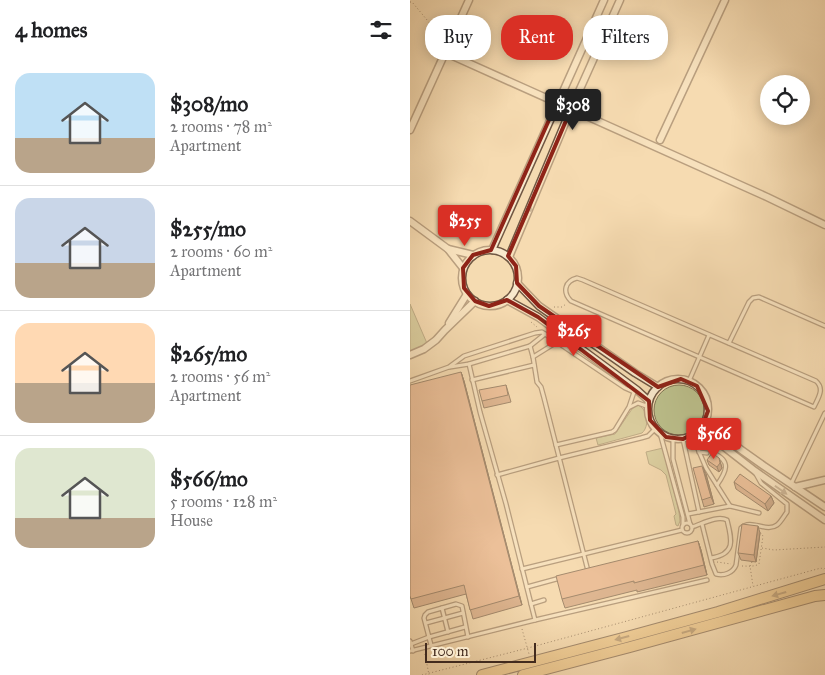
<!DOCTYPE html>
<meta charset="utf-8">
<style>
body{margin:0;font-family:"IM FELL Great Primer",serif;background:#f6f6f6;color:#202124;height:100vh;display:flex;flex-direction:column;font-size:19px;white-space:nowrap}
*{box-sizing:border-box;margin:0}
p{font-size:16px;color:#757577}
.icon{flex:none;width:28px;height:28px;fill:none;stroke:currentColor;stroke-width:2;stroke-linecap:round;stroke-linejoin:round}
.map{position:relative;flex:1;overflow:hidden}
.sheet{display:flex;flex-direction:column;background:#fff;width:410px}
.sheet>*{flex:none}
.hud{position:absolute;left:15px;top:15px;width:325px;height:45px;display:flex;gap:10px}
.controls{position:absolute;left:350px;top:75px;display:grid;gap:10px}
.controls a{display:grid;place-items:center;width:50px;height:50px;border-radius:50%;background:#fff;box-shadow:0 2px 12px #0003;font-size:25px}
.scale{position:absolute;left:15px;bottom:12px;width:111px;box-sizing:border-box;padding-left:5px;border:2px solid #432b1e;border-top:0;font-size:14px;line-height:18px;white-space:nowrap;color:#432b1e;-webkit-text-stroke:4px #f8e8cc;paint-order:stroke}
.price{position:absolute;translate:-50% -42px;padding:0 11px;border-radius:5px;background:#d93025;color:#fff;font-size:16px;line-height:32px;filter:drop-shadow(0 1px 2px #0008)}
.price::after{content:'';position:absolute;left:50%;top:30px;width:15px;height:11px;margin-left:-8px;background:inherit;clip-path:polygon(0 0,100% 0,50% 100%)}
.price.on{background:#222;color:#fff}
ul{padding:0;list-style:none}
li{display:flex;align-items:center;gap:15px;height:125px;padding:0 15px}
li+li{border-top:1px solid #e0e0e0}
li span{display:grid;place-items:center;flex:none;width:140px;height:100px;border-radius:15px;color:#555}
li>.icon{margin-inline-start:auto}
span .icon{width:60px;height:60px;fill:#fffc;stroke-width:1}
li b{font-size:21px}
h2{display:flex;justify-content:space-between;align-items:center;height:60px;padding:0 15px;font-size:21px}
.pill{padding:0 18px;border-radius:20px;background:#fff;box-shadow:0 2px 12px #0003;font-size:18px;line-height:45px}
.pill.on{background:#d93025;color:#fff}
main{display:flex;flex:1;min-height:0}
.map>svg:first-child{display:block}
.green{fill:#bcc08c;stroke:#807655}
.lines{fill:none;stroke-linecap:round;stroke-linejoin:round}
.service-casing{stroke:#705743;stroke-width:5.5}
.minor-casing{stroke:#705743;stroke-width:9}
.primary-casing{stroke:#432b1e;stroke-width:12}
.path{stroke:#432b1e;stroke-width:1;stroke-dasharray:1 2.5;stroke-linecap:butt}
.service{stroke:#f8e8cc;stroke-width:3}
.minor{stroke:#f8e8cc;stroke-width:6}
.primary{stroke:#eabe78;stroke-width:10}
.wall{fill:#c18a6b;stroke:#432b1e}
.shaded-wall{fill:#9d7057;stroke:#432b1e}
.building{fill:#e0a07c;stroke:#432b1e}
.oneway{fill:#9e8a75}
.oneway2{fill:#8e6d46}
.marked{fill:none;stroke:#8f2418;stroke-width:4;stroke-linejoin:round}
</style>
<main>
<section class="sheet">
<h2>4 homes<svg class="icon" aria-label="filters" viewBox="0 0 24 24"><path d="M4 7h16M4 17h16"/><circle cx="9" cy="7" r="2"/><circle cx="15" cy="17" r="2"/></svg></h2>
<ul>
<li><span style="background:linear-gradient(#bfe0f5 65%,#b9a48a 0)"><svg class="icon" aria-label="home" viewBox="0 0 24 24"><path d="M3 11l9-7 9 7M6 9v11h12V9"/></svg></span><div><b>$308/mo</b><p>2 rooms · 78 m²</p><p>Apartment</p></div></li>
<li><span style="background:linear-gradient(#c9d6e8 65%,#b9a48a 0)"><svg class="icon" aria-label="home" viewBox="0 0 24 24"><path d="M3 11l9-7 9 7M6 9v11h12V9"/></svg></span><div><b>$255/mo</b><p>2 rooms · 60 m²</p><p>Apartment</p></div></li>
<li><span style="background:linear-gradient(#ffd9b3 60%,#b9a48a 0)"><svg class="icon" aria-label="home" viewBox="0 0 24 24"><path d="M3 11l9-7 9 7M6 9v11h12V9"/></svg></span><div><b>$265/mo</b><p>2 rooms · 56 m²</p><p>Apartment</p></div></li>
<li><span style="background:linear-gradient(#dfe7d0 70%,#b9a48a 0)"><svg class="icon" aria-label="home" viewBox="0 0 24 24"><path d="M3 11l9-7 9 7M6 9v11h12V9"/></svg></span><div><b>$566/mo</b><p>5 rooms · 128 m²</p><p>House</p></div></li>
</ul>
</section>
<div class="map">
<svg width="415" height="675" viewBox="0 0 415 675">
<rect width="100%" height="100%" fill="#f5dbb1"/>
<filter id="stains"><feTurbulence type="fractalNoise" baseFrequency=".004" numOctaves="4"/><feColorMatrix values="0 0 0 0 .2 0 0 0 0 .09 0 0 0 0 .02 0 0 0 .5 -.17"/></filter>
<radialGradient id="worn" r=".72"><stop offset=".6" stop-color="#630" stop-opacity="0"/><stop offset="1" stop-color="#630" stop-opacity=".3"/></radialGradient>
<g class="green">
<path d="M0,304L19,348L0,357Z"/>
<circle cx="269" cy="410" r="25"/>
<path d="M227,405C238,408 240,426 232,433L188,445L186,438L205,434L222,409Z"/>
<path d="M253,448L269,512L270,521L268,526L266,525L264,516L266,514L256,475L251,470L239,464L236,452Z"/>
</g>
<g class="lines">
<g class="service-casing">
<g id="service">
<path d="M167,278L173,280L406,381C415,389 408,398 404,407L161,301C152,292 155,281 167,278Z"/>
<path d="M319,343L339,302L343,298L349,297L415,326"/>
<path d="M120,346L123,357L127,382L131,387L134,398L178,571"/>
<path d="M123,357L147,342"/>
<path d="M40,367L59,364L120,346L135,334"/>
<path d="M62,380L124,365"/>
<path d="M0,381L39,367L54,356L125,333L132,332L215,388L224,392L226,390"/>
<path d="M279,381L299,335"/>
<path d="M220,407L228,403L239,407"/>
<path d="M250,433L273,517V525"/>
<path d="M282,435L296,468L320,506"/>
<path d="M263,439V459L280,524"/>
<path d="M273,439L289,512"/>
<path d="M146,445L202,432L205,430L219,407L224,392"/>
<path d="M289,452L297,453"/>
<path d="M303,453C322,461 316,472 307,485"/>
<path d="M87,475L149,458L231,438L238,436L245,429"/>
<path d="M381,484L415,413"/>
<path d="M278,514L320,506L349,513"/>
<circle cx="277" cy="528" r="5"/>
<path d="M292,524L302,564L306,574C314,576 323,573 326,565L331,528C341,518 356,533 367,525C371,522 374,516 377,512V504L351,483L346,474"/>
<path d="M282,527C292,524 307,515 317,520C322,540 326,554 301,558"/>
<path d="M112,569L272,530"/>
<path d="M117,587L150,578"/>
<path d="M121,604L134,600"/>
<path d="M32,608L38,632"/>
<path d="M125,620L297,580"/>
<path d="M16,623L53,613"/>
<path d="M0,641L3,651"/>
<path d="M1,644L19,637L55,627"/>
<path d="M21,645L14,618L15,615L18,612L46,604L52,606L58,637"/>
<path d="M0,651L125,620L96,504L70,412L59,364"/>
</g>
</g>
<g class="minor-casing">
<g id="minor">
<path d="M36,53L357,197L415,225"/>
<path d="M0,130L59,0"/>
<path d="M250,140L315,0"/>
<path d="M0,221L38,249L53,268"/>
<path d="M38,249L63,255"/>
<path d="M82,250L194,0"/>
<circle cx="80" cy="278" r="28"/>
<path d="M99,257L161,109L210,0"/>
<path d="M107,283L129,306L225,373L248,387"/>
<path d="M97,300L128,317L227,390L239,401"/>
<path d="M39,323L57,294"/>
<path d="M0,355L14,349L26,340L35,330L65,301"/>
<circle cx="268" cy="409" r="30"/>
<path d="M296,420L306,432L354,466L415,507"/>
<path d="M291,429L345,471L415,520"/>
<path d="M385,487L415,480"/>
</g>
</g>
<g class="primary-casing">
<g id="primary">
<path d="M72,675L213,638L308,612L415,579"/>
<path d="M113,675L220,647L405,596L415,595"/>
</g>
</g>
<g class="path">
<path d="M0,2H2L33,39"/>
<path d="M144,307H152L156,304"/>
<path d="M121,322L127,327"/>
<path d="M352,548L364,550L415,547"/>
<path d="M307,562L321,564"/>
<path d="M342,562L340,566L343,586"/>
<path d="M332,566C338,566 344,567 349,564L353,536L350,532"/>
<path d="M415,568V569"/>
<path d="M112,629L119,654"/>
<path d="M15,654L19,675"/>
<path d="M12,675L118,648L411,568L414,570"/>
</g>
<use href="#service" class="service"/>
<use href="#minor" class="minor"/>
<use href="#primary" class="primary"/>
</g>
<g class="wall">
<path d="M51,372L54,381L112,605L63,619L56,594L4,608L0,596Z"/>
<path d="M96,385L101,402L74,408L72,401Z"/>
<path d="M309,458L312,468L309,472L299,465L297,460Z"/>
<path d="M296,474L304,504L294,507L292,500Z"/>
<path d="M324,482L361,496L364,503L358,511L326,489Z"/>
<path d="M350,533L346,562L331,560L328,553Z"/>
<path d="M288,541L291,550L297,575L227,592V590L155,608L152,599Z"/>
</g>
<g class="shaded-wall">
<path d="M51,372L54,381L112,605L109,596Z"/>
<path d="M309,458L312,468L309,472L307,467Z"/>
<path d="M293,467L296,474L304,504L301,497Z"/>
<path d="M361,496L364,503L358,511L355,504Z"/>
<path d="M348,526L350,533L346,562L344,555Z"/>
<path d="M288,541L291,550L297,575L294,565Z"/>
</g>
<g class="building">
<path d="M51,372L109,596L60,610L54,585L1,599L0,596V385Z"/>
<path d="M96,385L98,395L72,401L69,390Z"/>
<path d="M302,453L309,458L310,463L307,467L297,460Z"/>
<path d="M292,466L301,497L292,500L283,468Z"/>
<path d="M330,474L361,496L355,504L324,482Z"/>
<path d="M332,524L348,526L344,555L328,553Z"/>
<path d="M288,541L294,565L224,583V581L152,599L146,576Z"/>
</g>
<defs><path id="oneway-solid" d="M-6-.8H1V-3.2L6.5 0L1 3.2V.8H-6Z" transform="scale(1.25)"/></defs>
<g class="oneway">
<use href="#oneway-solid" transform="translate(118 212) rotate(-66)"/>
<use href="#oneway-solid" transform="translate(371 490) rotate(35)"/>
</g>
<g class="oneway2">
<use href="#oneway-solid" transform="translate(369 594) rotate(164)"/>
<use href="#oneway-solid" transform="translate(279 631) rotate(-16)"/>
<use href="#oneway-solid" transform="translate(212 638) rotate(165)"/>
</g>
<path d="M0 0H415V675H0ZM147,102L161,109L98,256L106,266L107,283L129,306L248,387L271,379L287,386L298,411L291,429L273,439L256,437L240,420L239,401L128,317L97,300L79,306L65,301L54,288L53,268L63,255L81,250Z" fill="#f5dbb1" fill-opacity=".55" fill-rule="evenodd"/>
<path class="marked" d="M147,102L161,109L98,256L106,266L107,283L129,306L248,387L271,379L287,386L298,411L291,429L273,439L256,437L240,420L239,401L128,317L97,300L79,306L65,301L54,288L53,268L63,255L81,250Z"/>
<rect width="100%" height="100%" filter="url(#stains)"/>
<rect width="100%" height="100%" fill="url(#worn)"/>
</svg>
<div class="controls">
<a><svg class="icon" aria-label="locate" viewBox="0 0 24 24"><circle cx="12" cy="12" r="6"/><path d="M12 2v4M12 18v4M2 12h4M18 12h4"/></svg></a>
</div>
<div class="scale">100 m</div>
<b class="price on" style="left:163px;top:131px">$308</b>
<b class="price" style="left:55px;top:247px">$255</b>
<b class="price" style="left:164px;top:357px">$265</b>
<b class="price" style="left:304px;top:460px">$566</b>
<div class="hud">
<a class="pill">Buy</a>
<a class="pill on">Rent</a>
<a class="pill">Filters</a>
</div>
</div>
</main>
